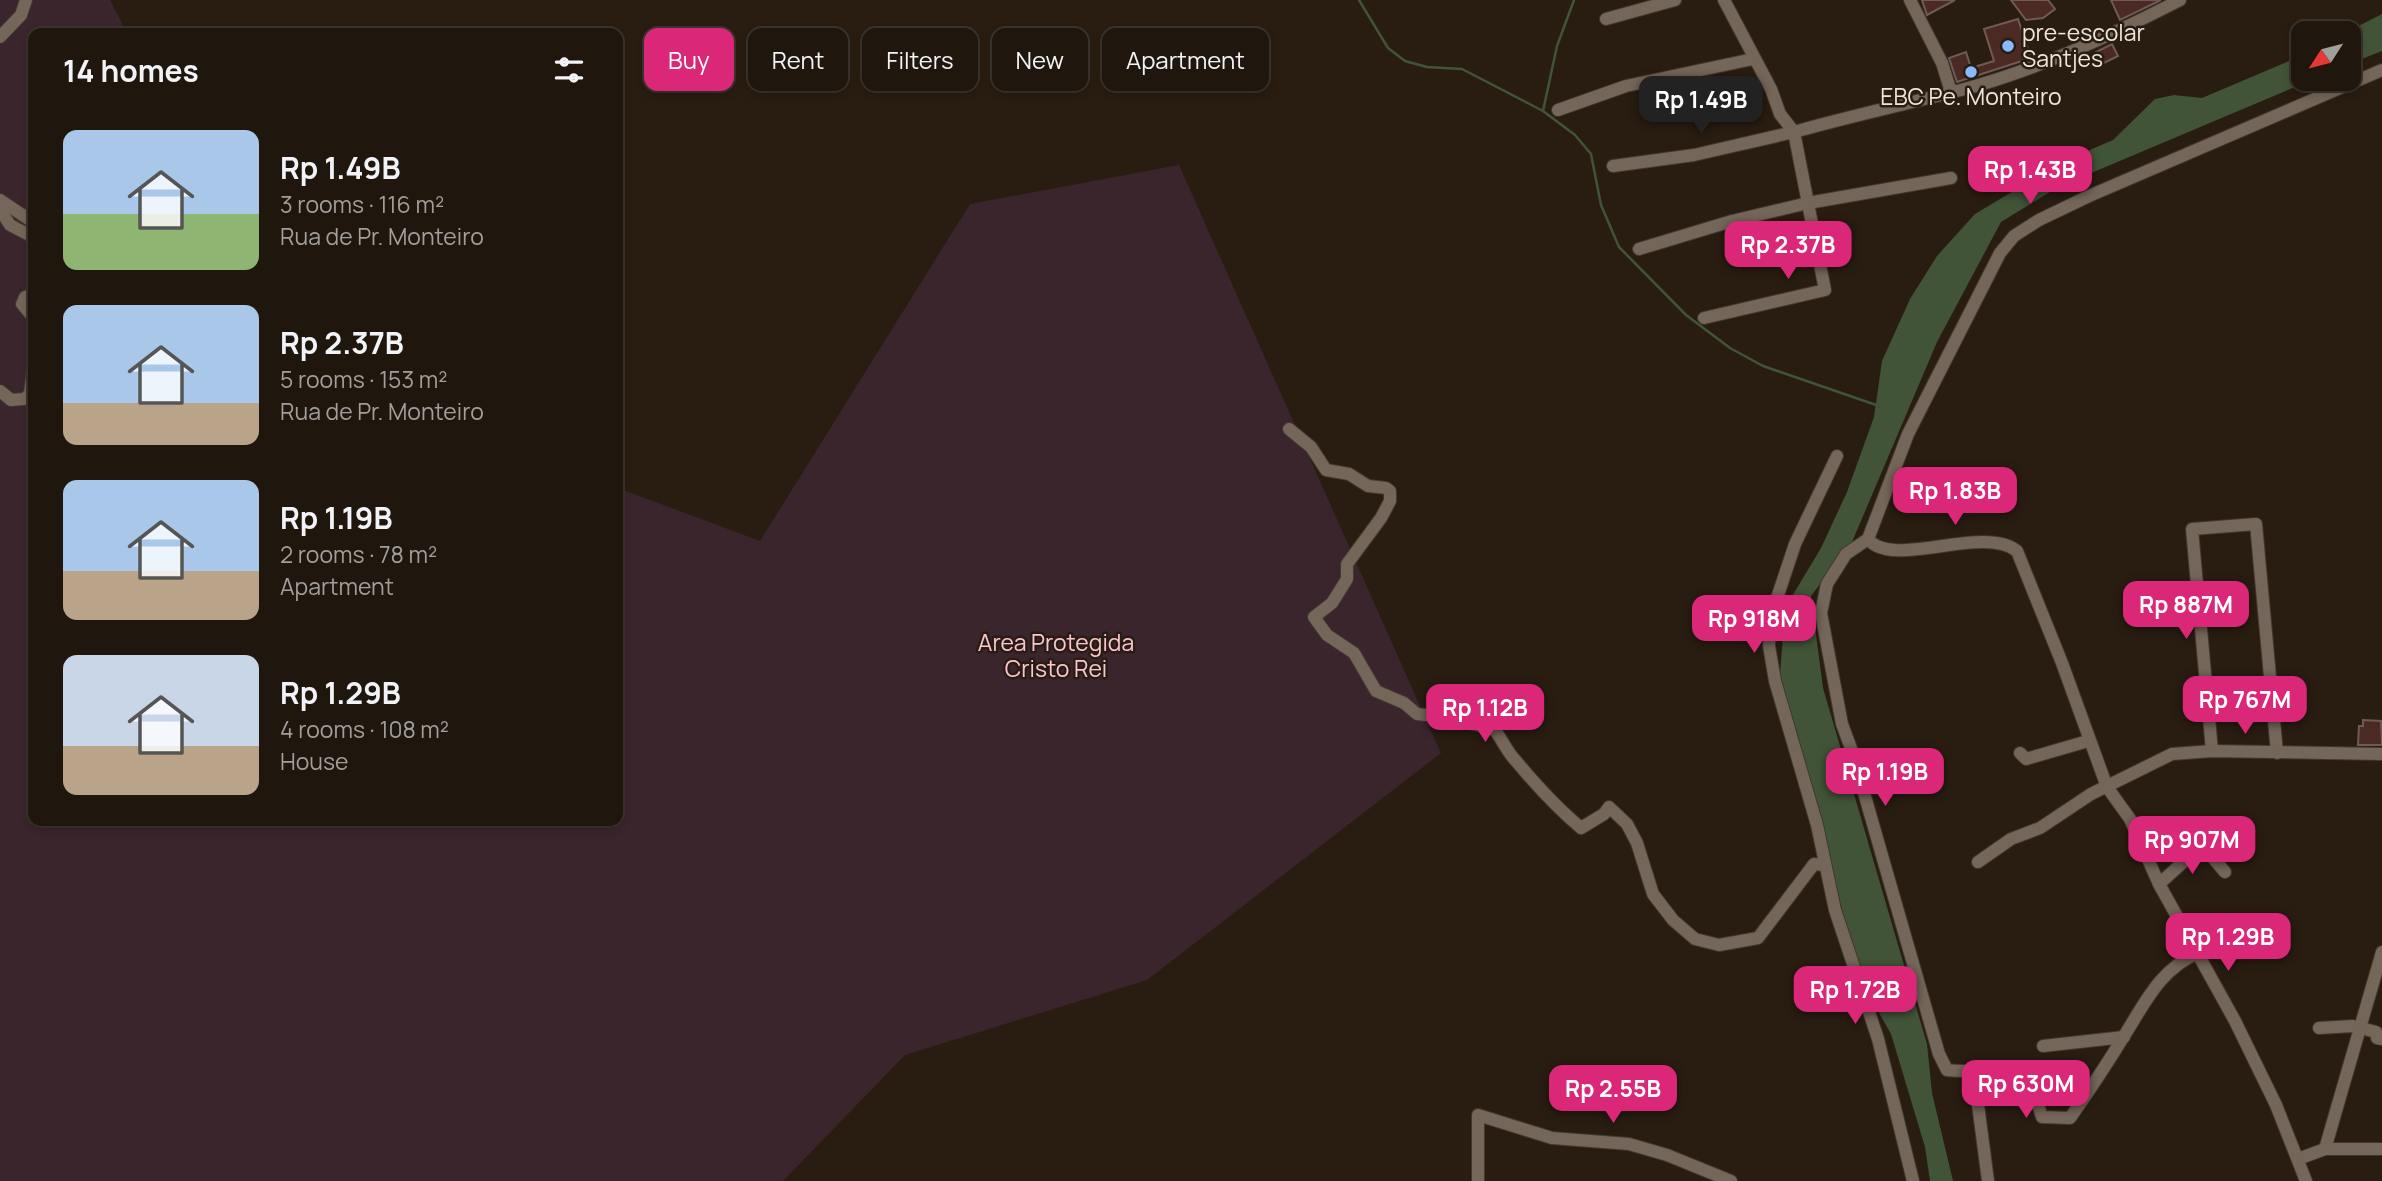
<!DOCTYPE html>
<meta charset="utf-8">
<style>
body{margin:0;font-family:Manrope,sans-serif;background:#2c231b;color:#f1f3f6;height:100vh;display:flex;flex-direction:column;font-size:26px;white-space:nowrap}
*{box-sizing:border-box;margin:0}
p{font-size:23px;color:#a19f9d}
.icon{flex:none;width:38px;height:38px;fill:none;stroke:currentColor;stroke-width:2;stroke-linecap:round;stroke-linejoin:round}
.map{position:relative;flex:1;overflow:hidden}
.drawer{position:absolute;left:28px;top:28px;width:595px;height:798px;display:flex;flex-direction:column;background:#1f160d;border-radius:14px;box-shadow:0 4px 10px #0003,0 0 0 2px #3c352e}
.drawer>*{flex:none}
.banner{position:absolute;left:644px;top:28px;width:665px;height:63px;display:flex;gap:14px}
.needle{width:46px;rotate:234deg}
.tools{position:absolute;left:2291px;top:21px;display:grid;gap:14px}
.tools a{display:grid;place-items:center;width:70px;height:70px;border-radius:14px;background:#1f160d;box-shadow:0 4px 10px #0003,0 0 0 2px #3c352e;font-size:35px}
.price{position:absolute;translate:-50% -60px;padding:0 16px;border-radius:14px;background:#db2777;color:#fff;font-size:23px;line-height:46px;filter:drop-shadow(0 2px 4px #0008)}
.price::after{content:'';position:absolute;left:50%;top:42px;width:21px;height:16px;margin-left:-10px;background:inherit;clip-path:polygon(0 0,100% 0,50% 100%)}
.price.active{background:#222;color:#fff}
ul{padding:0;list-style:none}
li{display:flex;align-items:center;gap:21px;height:175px;padding:0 35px}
li span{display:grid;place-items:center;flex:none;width:196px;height:140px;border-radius:14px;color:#555}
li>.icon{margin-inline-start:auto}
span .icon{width:84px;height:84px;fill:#fffc;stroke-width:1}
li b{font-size:30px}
h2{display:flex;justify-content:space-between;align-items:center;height:84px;padding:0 35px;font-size:30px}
.tag{padding:0 24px;border-radius:14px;background:#1f160d;box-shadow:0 4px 10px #0003,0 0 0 2px #3c352e;font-size:24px;line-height:63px}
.tag.active{background:#db2777;color:#fff}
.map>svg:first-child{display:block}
.green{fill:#3b252c}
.water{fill:#415437}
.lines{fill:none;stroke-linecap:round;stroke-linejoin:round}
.stream{stroke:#415437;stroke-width:2.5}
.building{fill:#4b2a23;stroke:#6f5a56;stroke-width:2}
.street-casing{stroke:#413831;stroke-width:14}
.street{stroke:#746658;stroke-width:12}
.poi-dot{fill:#88bafc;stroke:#291d11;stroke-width:2.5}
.labels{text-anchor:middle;stroke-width:5;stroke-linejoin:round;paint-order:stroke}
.poi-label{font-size:23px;fill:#ede5dd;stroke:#291d11;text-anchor:start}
.park-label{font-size:23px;fill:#fac4d5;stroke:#291d11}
</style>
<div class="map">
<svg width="2382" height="1181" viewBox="0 0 2382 1181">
<rect width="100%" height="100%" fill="#291d11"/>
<path class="green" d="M0,0H110L127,33H33V821H618V488L760,541L970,204L1179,165L1441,753L1147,980L905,1055L783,1181H0Z"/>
<g class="water">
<path d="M2382,14V51L2349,64L2348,33H2345Z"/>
<path d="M2303,55V79H2314L2058,187L2001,222L1937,342L1852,542L1811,596L1823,688L1927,1044L1932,1093L1953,1181H1930L1925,1147L1891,1034L1870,997L1849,941L1819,810L1793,730L1780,675L1785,608L1821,548L1847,492L1874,417L1882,361L1910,299L1937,256L1975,214L2064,161L2113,140L2155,99L2174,95L2202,98Z"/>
</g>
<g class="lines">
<g class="stream">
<path d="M1359,0L1388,48L1405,61L1427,67L1462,69L1543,111L1575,135L1591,154L1601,205L1619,247L1686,315L1730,348L1763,366L1879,406"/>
<path d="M1543,111L1557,46L1574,0"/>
</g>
</g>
<g class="building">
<path d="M1922,0H1955L1927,15Z"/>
<path d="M2011,0H2048L2055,9L2043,18L2026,20Z"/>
<path d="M2111,0H2161L2120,20Z"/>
<path d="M2018,19L2031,58L1957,82L1949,58L1966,52L1971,68L1994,61L1984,29Z"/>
<path d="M2112,44L2118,56L2102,64L2096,52Z"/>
<path d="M2363,720L2381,721L2382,745H2358L2359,726H2363Z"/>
</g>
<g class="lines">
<g class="street-casing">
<g id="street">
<path d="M1724,0L1771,89L1780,114L1794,132C1850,116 1906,104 1961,90C2037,70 2110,36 2180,0"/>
<path d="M1910,0L1942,63L1951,92"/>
<path d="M1606,19L1675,0"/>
<path d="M0,37L21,15L26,0"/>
<path d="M1558,110L1626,86L1753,59"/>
<path d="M1613,166L1694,155L1794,132L1825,290L1704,318"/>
<path d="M0,200L33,222"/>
<path d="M4,203L1,211L10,225L33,237"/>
<path d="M1639,249L1732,221L1808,203L1951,178"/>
<path d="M33,294L25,297L22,304L33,317"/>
<path d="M0,391L11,400L24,399L30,394L33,368"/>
<path d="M1289,429L1311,447L1326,470L1349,474L1368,486L1386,488L1390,491V501L1381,518L1347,564V579L1332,603L1314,617L1327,635L1354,653L1376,691L1404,703L1417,714L1443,717L1494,729C1502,739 1507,752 1516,761C1536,785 1557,808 1581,828L1604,814L1609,807L1627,824L1637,843L1653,894L1673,920L1695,939L1719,945L1758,938L1814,864L1825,865"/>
<path d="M1837,456L1795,544L1770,619L1769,646L1775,681L1817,825L1835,910L1878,1039L1913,1181"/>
<path d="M1868,539C1892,570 1983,524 2017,551L2062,663L2107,787L2130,819L2159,884L2235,1021L2276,1105L2306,1181"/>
<path d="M2212,751L2192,529L2256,524L2277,753"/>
<path d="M2020,753L2026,759L2088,741"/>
<path d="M1978,862L2011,839L2040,828L2091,794L2172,754L2212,751L2382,754"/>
<path d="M2159,884L2202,845L2225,872"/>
<path d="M2198,953C2160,969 2145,1003 2124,1036C2107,1064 2089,1091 2070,1118L2042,1117L2026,1068C1996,1067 1977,1074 1947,1070L1939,1054L1852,751L1842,724L1821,613L1827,584L1846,554L1868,539L1908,434L2000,253L2014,236L2039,220L2089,196L2382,70"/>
<path d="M2319,1028L2353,1026L2376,1032L2377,1038L2382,1039"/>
<path d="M2043,1046L2124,1037"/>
<path d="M1974,1074L1988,1181"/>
<path d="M2325,1149L2382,952"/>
<path d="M2298,1159L2325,1149H2382"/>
<path d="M1478,1181V1115L1552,1138L1629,1144L1667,1155L1731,1181"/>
</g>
</g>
<use href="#street" class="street"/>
</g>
<g class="poi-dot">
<circle cx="2008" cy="46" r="7"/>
<circle cx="1971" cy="72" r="7"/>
</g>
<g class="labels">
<g class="poi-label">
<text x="2022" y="41">pre-escolar<tspan x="2022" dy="26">Santjes</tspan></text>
<text x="1971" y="105" text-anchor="middle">EBC Pe. Monteiro</text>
</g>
<g class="park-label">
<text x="1056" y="651">Area Protegida<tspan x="1056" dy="26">Cristo Rei</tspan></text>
</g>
</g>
</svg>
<div class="tools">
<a><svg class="needle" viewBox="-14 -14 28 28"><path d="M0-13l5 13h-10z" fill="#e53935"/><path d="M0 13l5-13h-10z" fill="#a19f9d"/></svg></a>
</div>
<b class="price active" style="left:1701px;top:136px">Rp 1.49B</b>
<b class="price" style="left:2030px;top:206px">Rp 1.43B</b>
<b class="price" style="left:1788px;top:281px">Rp 2.37B</b>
<b class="price" style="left:1955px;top:527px">Rp 1.83B</b>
<b class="price" style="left:2186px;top:641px">Rp 887M</b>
<b class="price" style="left:1754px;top:655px">Rp 918M</b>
<b class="price" style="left:2245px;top:736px">Rp 767M</b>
<b class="price" style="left:1485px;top:744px">Rp 1.12B</b>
<b class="price" style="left:1885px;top:808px">Rp 1.19B</b>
<b class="price" style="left:2192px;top:876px">Rp 907M</b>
<b class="price" style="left:2228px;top:973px">Rp 1.29B</b>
<b class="price" style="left:1855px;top:1026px">Rp 1.72B</b>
<b class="price" style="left:2026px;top:1120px">Rp 630M</b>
<b class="price" style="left:1613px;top:1125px">Rp 2.55B</b>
<div class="banner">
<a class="tag active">Buy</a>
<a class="tag">Rent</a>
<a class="tag">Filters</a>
<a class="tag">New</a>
<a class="tag">Apartment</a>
</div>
<section class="drawer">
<h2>14 homes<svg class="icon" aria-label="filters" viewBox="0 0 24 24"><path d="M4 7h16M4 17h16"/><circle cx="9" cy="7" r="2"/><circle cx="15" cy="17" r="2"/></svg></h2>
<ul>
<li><span style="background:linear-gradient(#a9c7e8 60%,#8fb573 0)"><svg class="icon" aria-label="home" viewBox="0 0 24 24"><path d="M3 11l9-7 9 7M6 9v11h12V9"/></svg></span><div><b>Rp 1.49B</b><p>3 rooms · 116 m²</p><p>Rua de Pr. Monteiro</p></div></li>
<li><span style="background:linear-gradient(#a9c7e8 70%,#b9a48a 0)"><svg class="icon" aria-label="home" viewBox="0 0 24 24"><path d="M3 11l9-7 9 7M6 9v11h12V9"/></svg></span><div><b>Rp 2.37B</b><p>5 rooms · 153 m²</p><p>Rua de Pr. Monteiro</p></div></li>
<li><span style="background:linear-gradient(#a9c7e8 65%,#b9a48a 0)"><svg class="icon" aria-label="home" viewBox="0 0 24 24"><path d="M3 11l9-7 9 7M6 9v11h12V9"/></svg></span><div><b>Rp 1.19B</b><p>2 rooms · 78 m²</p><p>Apartment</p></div></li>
<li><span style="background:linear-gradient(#c9d6e8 65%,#b9a48a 0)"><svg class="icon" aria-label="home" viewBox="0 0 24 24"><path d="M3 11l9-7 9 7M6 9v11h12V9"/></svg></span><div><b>Rp 1.29B</b><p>4 rooms · 108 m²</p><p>House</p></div></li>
</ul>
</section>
</div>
